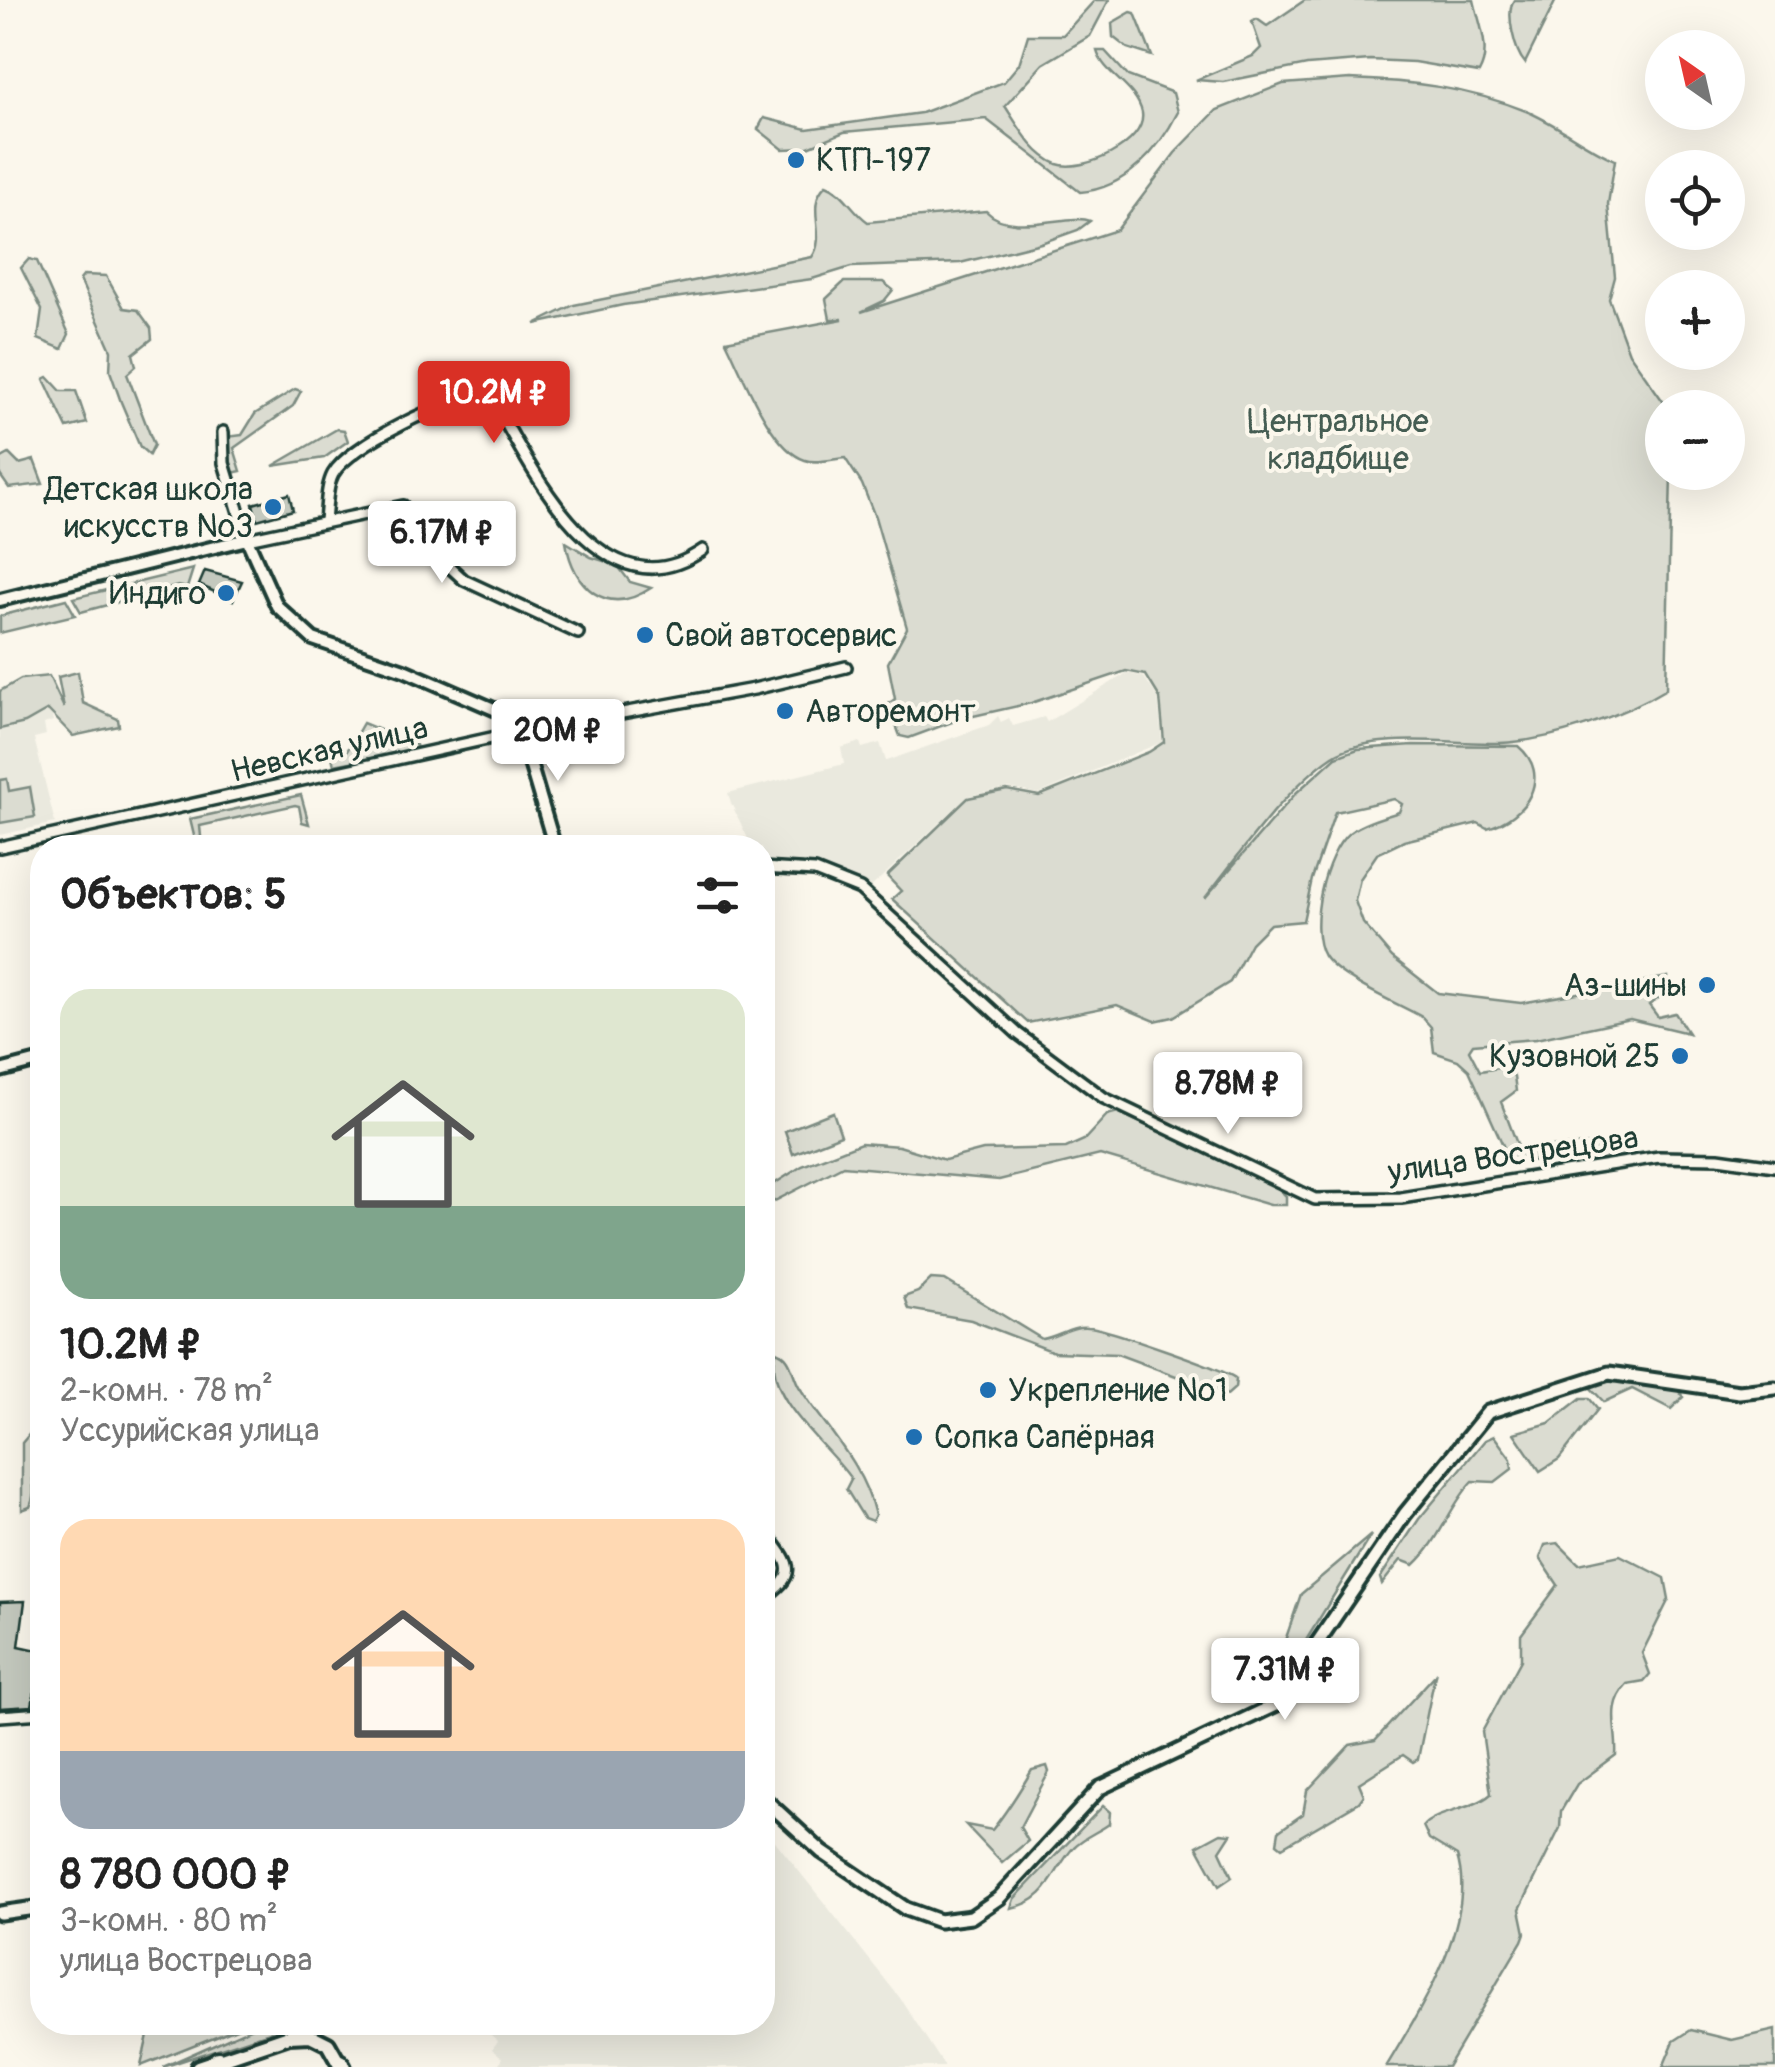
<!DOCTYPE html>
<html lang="ru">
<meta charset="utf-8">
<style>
body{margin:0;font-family:Pangolin,sans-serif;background:#f2f2f2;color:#222;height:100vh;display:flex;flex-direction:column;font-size:38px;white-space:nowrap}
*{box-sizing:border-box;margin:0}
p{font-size:32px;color:#767676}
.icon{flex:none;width:55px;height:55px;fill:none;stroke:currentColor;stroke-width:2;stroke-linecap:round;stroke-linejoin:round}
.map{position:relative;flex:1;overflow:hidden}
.side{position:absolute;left:30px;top:835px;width:745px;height:1200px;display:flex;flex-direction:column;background:#fff;border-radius:40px;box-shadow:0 10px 40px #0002}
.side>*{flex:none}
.needle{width:65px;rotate:326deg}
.buttons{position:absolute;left:1645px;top:30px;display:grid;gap:20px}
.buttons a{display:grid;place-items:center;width:100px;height:100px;border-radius:50%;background:#fff;box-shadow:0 10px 40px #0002;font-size:50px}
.price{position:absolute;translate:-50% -85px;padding:0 22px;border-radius:10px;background:#fff;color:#222;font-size:32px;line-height:65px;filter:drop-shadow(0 2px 5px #0008)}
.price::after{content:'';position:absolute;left:50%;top:60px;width:30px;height:22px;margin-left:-15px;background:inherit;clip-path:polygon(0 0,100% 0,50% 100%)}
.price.active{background:#d93025;color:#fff}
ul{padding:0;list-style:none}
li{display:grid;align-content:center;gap:20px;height:530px;padding:0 30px}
li span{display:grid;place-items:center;height:310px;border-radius:30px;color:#555}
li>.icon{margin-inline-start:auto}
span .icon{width:180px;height:180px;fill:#fffc;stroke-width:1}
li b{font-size:42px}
h2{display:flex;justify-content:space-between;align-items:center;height:120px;padding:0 30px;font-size:42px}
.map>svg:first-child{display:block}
.built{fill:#eae9de}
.green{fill:#dbdcd1;stroke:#7d8c82;stroke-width:2.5}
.building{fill:#c4c9be;stroke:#1f3d34;stroke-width:2.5}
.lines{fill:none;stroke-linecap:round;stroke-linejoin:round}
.minor-casing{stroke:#1f3d34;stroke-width:16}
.tertiary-casing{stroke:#1f3d34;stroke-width:18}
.secondary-casing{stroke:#1f3d34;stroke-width:19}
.primary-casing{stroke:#1f3d34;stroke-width:20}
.trunk-casing{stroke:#1f3d34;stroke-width:21}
.minor{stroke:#fbf7ec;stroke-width:9}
.tertiary{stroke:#fbf7ec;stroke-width:10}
.secondary{stroke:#fbf7ec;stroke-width:11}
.primary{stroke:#fbf7ec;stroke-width:12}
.trunk{stroke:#fbf7ec;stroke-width:14}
.poi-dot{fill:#1f6fb2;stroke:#fbf7ec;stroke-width:4}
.labels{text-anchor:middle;stroke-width:8;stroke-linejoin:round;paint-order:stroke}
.poi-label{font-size:32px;fill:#1f3d34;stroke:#fbf7ec;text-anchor:start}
.park-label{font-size:32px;fill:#455d53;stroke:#fbf7ec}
.street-label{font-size:32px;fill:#1f3d34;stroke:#fbf7ec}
</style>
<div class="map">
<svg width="1775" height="2067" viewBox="0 0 1775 2067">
<rect width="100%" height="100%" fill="#fbf7ec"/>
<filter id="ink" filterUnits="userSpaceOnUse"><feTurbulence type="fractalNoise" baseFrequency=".01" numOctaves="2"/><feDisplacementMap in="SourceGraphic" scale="20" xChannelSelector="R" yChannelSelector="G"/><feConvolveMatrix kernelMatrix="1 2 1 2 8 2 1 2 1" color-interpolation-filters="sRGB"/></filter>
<g filter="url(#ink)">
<g class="built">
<path d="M1127,673L1144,677L1158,698L1162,742L1038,794L1009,788L968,796L868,890L817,865L763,859L762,848L752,847L731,803L728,793L844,764L841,748L860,742L862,748L880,743L886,761L989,725L998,716L1001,722L1009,718L1013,726L1044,717L1047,722Z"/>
<path d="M50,706L53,721L44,724L46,735L34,738L55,823L0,835V718Z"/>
<path d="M763,1826L900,1998L945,2067H496L503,2058L492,2049L498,2041L477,2023L762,2022Z"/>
</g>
<g class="green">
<path d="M1095,0H1109L1090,36L1043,64L1005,106C1019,127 1033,154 1057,164C1082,173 1147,144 1142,113C1137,87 1103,74 1097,51H1105L1128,76L1173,93L1178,112C1159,150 1125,189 1080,192L986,119L844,132L806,148L783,149L758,129L764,118L807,129L921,113L1004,82L1019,64L1028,35H1063Z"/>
<path d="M1305,0H1474C1479,24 1492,50 1479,73L1414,62L1370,60L1307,65L1223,82L1196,80L1253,56L1261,48L1252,22L1257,19L1267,26Z"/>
<path d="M1514,0H1556L1525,63C1515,52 1505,13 1514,0Z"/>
<path d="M1131,12L1135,13L1152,56L1127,48L1113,37L1112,23Z"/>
<path d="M1350,79C1411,81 1469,88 1526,111C1558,124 1584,147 1615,160L1608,204L1615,277L1609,299L1629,353L1667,407L1662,408V472L1671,473L1666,689C1622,716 1552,741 1500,743C1456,744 1371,731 1333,756C1287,787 1240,854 1205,898L1296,793L1336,757L1358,749L1413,745L1518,746C1553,775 1527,818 1487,828L1478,823L1404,841L1377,854L1360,879L1355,901L1363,923L1392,957L1438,993L1521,1003L1668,977V991L1649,1005L1658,1017L1675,1013L1688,1033L1630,1019L1536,1039L1473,1044L1469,1050L1480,1071L1504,1067L1514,1076L1516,1091L1501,1102L1519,1149L1614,1143L1625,1151L1511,1163L1469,1070L1458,1060L1434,1052L1431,1027L1422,1017C1397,1003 1339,979 1324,956C1307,928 1325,853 1349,833C1362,823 1383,817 1399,812L1402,804L1394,799L1335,812L1312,879L1303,921L1270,924L1251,943L1230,982L1173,1017L1155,1021L1117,1005L1028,1023L892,899L901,891L887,876L968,798L1007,790L1039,796L1149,752L1164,742L1160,698L1146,675L1126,671L1031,703L960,719L909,738L900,736L888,704L895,699L888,663L907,628L875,517L862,484L845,458C833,459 816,464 805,460C770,449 742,372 726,341L843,319H830L826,299L844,282H883L893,290L884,301L861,312L1117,230L1175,153L1217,110L1283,84Z"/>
<path d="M826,185C844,191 852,211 868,222L986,211C1012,238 1071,212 1090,221L1078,230L1041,243L960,263L851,267L812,279L623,305L535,324L574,305L812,257C828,235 804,205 826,185Z"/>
<path d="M29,259L37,261L69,334L62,349L38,339L42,310L21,268Z"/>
<path d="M84,275L106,276L124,308L138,310L151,328L152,339L133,354L136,366L127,374L154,445L149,455L140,447L121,402L110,371L111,350L80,280Z"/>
<path d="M48,377L61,391H76L87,423L67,428L44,379Z"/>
<path d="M295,389L301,391L293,406L234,448L241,471L232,473L227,437L242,435L255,414Z"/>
<path d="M337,429L344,430L348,441L324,458L273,466Z"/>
<path d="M9,454L19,464L34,460L43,484L9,488L0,475V459Z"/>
<path d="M566,542L591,557L617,565L630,582L651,588C606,618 573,587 566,542Z"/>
<path d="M193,569L187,588L178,586L81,612L73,598Z"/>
<path d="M66,599L75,615L0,633V616Z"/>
<path d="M78,672L83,703L118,719L119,726L73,736L48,710L25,723L0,729V691L21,679L49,676L64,708L58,677Z"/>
<path d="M363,723L416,745L417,750L334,765L332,757L347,751Z"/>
<path d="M7,779L9,791L30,787L35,817L0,823V780Z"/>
<path d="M301,795L309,824L302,822L299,806L295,805L200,826L202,847L196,844L190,819Z"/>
<path d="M833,1112L841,1135L793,1154L785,1131Z"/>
<path d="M1118,1112L1278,1188L1286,1196V1205H1270L1100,1155L999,1180L843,1166L763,1207V1191L802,1166L861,1143L899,1146L945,1160L983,1150L1066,1148L1084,1140L1107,1115Z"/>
<path d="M931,1279L945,1280L1042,1339C1058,1337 1071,1325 1088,1327C1103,1327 1230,1371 1236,1379L1235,1388L1227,1395L1117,1354L1054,1352L971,1320L908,1309L904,1297L918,1292Z"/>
<path d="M776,1351C793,1357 791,1374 800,1388C827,1430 863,1464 875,1515L872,1521L864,1518L846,1489L851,1479C828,1445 762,1397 776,1351Z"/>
<path d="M1617,1380L1675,1386L1683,1397L1671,1409L1632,1389L1604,1402L1588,1385Z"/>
<path d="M1581,1398H1589L1598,1409L1559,1459L1540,1471L1514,1433L1549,1423Z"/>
<path d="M42,1419C43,1440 36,1449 33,1467C31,1481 37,1492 30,1507L22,1510V1443Z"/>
<path d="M1494,1436L1511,1459L1512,1469L1495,1482L1473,1481C1449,1506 1441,1540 1414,1565L1401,1560L1382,1584L1380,1578L1419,1519L1485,1440Z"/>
<path d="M1371,1535L1292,1663L1288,1668L1280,1666L1274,1656L1286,1638L1301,1594Z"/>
<path d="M1558,1543L1579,1564L1620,1555L1665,1578L1669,1599L1642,1653L1650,1674L1644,1681L1627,1684C1605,1707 1618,1729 1616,1755L1577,1784L1561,1811L1560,1828L1520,1909L1525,1933L1522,1941L1447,2067H1386C1418,2013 1478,1922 1457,1856L1429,1839L1423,1826C1434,1812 1473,1810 1491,1794L1482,1732L1521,1660V1635L1558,1585L1540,1558L1545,1545Z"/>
<path d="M1435,1675L1418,1759L1413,1762L1403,1755L1359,1783L1364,1795L1359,1802L1282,1847L1277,1843L1279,1831L1303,1814L1307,1791L1350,1745L1375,1740Z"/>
<path d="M1047,1766L1049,1772L1020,1827L1028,1841L1002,1863L966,1825L992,1830C1008,1810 1019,1792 1032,1770Z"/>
<path d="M1103,1806L1110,1812L1109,1824C1098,1832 1084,1837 1074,1847C1053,1869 1050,1901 1011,1908L1014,1899Z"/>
<path d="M1221,1833L1231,1834L1220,1851L1232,1877L1219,1886L1197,1846Z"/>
<path d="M262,2022L297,2023L163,2067L262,2023Z"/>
<path d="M186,2023H249L141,2066L148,2035Z"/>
<path d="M1691,2030L1732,2040L1775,2030V2067H1663L1674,2041Z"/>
</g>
<g class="building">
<path d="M289,494L293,510L257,520L253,504Z"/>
<path d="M205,571L242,581L233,600L199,585Z"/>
<path d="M25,1601L19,1646L42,1651L32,1706L0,1708V1602Z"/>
</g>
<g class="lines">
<g class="minor-casing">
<g id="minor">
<path d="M223,432L224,463L247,539L403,506L439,557L464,580L578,633"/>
<path d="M325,520C327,506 326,487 333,474C350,444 450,397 484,394L495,404C534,472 603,619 703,550"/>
<path d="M0,847L523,731L754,689L846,667"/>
<path d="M762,868L815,871L860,889L1017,1033L1104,1098L1315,1199L1401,1198L1659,1157L1718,1158L1775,1166"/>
<path d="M762,1527C787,1562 804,1571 762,1599"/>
<path d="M0,1716L42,1713"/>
</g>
</g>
<g class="tertiary-casing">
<g id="tertiary">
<path d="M0,600L247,539L277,606L313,639L404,670L503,713L519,726L555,848"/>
<path d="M0,1071L42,1060"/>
</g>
</g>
<g class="secondary-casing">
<g id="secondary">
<path d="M762,1797L822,1852L906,1909L939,1921L971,1917L999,1898L1100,1788L1275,1705L1405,1514L1488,1412L1609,1373L1739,1392L1775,1388"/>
<path d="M0,1913L42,1907"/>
</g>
</g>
<g class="primary-casing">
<path id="primary" d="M198,2067L289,2036L310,2035L328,2044L341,2067"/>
</g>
<g class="trunk-casing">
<g id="trunk">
<path d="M340,2062L343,2067"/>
<path d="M207,2067L218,2059"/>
</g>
</g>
<use href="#minor" class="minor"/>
<use href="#tertiary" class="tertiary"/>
<use href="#secondary" class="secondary"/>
<use href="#primary" class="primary"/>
<use href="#trunk" class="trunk"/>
</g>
</g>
<g class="poi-dot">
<circle cx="796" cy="160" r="10"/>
<circle cx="273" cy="507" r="10"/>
<circle cx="226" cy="593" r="10"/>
<circle cx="645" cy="635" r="10"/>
<circle cx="785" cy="711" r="10"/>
<circle cx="1707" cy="985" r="10"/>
<circle cx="1680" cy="1056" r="10"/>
<circle cx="988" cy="1390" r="10"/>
<circle cx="914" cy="1437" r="10"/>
</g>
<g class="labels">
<g class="poi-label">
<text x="816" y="171">КТП-197</text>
<text x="253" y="500" text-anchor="end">Детская школа<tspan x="253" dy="37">искусcтв №3</tspan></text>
<text x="206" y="604" text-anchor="end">Индиго</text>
<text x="665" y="646">Свой автосервис</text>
<text x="805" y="722">Авторемонт</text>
<text x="1687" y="996" text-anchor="end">Аз-шины</text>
<text x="1660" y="1067" text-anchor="end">Кузовной 25</text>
<text x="1008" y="1401">Укрепление №1</text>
<text x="934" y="1448">Сопка Сапёрная</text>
</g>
<g class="park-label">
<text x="1338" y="432">Центральное<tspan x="1338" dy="37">кладбище</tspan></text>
</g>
<g class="street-label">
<text transform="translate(329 749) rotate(-13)" y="11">Невская улица</text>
<text transform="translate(1513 1154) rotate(-8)" y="11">улица Вострецова</text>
</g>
</g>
</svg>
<div class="buttons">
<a><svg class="needle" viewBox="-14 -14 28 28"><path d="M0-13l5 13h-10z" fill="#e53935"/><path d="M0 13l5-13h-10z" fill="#767676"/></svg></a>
<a><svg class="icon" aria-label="locate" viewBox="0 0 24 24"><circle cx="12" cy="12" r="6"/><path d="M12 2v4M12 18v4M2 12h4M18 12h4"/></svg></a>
<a>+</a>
<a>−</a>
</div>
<b class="price active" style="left:494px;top:446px">10.2M ₽</b>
<b class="price" style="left:442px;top:586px">6.17M ₽</b>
<b class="price" style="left:558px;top:784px">20M ₽</b>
<b class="price" style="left:1228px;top:1137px">8.78M ₽</b>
<b class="price" style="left:1285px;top:1723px">7.31M ₽</b>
<section class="side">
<h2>Объектов: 5<svg class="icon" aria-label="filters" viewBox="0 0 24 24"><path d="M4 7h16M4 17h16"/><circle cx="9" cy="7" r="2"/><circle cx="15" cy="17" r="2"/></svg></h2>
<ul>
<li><span style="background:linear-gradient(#dfe7d0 70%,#7fa58c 0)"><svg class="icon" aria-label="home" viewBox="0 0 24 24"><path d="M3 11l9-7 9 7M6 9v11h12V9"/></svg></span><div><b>10.2M ₽</b><p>2-комн. · 78 m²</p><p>Уссурийская улица</p></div></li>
<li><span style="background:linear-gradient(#ffd9b3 75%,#9aa5b1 0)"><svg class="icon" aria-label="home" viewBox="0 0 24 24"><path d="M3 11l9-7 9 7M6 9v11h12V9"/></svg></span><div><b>8 780 000 ₽</b><p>3-комн. · 80 m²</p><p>улица Вострецова</p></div></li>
</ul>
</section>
</div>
